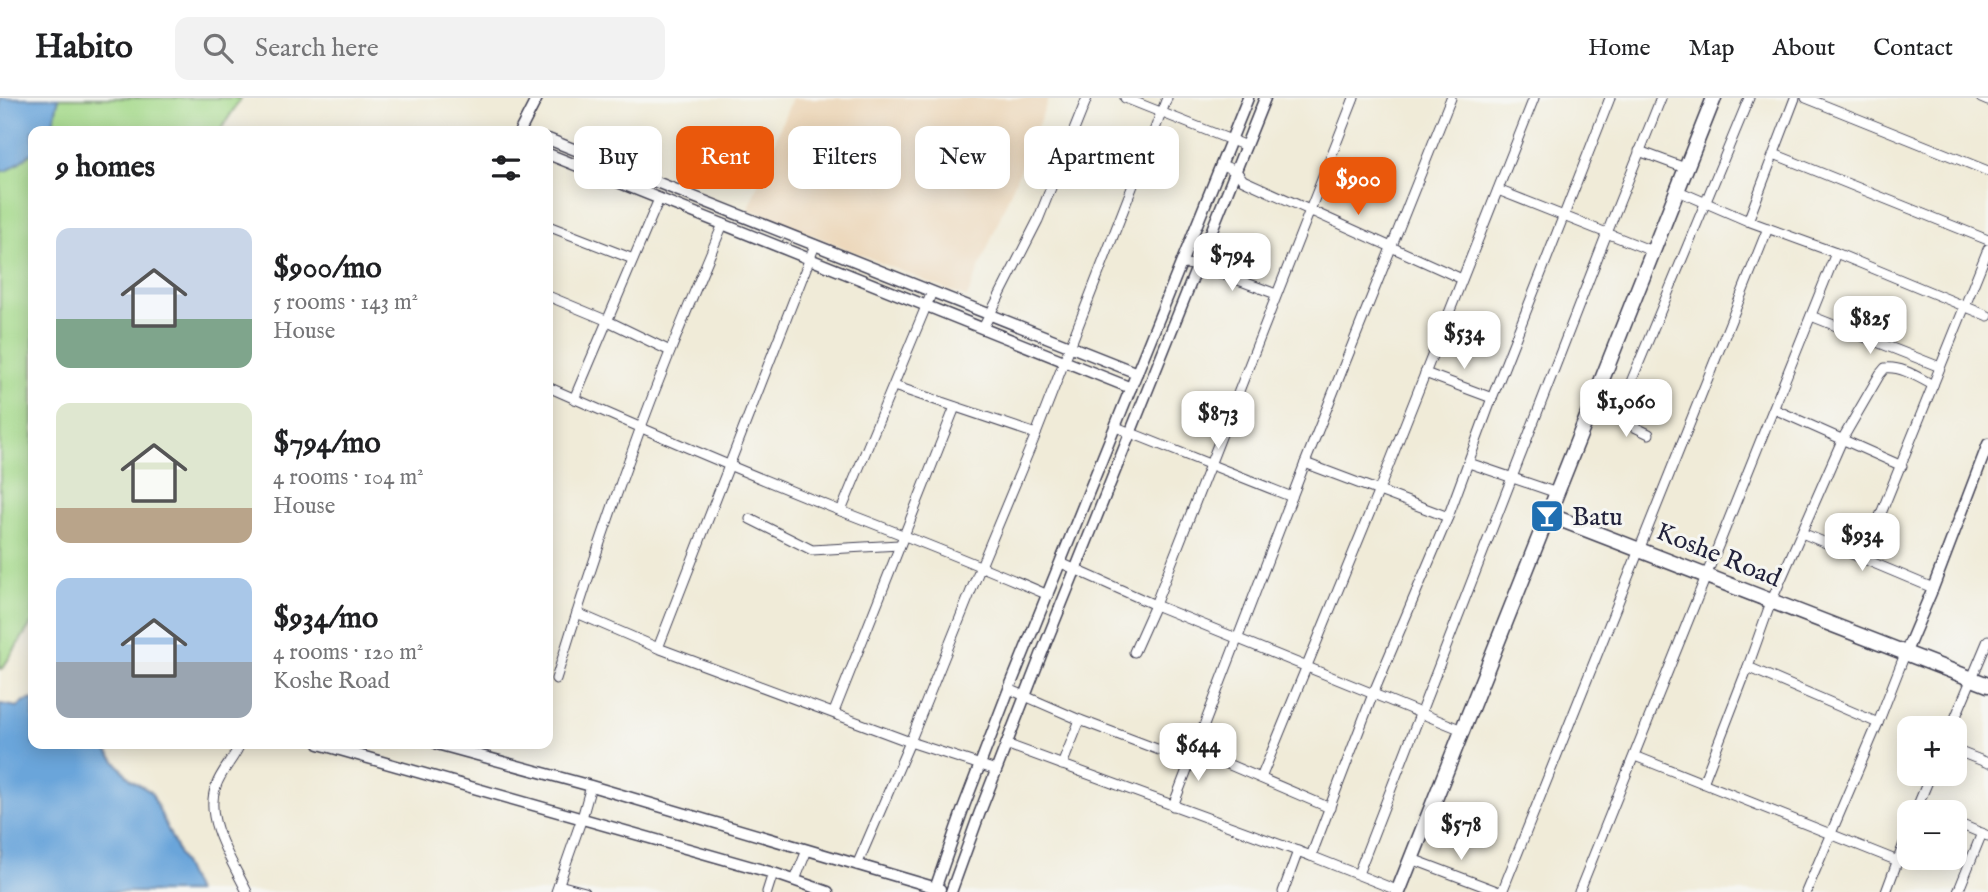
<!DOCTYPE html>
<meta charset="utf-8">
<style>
body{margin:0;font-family:"IM FELL English",serif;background:#f2f2f2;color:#202124;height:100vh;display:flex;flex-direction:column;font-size:26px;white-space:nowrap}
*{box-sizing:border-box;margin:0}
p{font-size:23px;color:#757577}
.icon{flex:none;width:38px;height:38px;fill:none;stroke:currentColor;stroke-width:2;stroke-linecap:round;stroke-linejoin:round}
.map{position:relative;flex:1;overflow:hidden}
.drawer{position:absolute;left:28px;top:28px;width:525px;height:623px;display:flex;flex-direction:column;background:#fff;border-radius:14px;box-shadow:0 4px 18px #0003}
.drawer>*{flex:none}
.hud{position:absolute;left:574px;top:28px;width:665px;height:63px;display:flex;gap:14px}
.tools{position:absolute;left:1897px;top:618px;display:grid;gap:14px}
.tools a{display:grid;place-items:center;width:70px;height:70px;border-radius:14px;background:#fff;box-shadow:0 4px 18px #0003;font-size:35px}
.price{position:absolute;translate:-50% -60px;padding:0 16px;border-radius:14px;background:#fff;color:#222;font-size:23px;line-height:46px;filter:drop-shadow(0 2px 4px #0008)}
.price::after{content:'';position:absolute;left:50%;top:42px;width:21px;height:16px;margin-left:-10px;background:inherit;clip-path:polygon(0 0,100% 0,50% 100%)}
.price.on{background:#ea580c;color:#fff}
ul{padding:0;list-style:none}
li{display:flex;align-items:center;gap:21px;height:175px;padding:0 28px}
li span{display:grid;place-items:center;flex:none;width:196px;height:140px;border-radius:14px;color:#555}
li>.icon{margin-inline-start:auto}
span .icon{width:84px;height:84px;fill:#fffc;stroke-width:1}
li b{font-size:30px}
h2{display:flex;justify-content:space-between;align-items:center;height:84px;padding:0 28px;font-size:30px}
.tag{padding:0 24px;border-radius:14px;background:#fff;box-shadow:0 4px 18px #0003;font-size:24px;line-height:63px}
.tag.on{background:#ea580c;color:#fff}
header{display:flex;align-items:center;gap:42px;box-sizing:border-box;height:98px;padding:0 35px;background:#fff;border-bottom:2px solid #e0e0e0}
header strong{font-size:33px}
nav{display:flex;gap:38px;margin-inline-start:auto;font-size:24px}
.search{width:490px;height:63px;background:#f2f2f2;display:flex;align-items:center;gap:18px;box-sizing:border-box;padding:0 24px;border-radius:14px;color:#757577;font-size:26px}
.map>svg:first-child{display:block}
.built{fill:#ecd7ba}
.green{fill:#a4d98a;stroke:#637e62;stroke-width:2}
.water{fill:#6aa5da;stroke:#46648a;stroke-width:2}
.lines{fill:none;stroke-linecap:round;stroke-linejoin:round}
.minor-casing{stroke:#414053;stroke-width:11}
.tertiary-casing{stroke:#414053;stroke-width:13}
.primary-casing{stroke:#414053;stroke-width:17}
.trunk-casing{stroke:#414053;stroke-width:17}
.minor{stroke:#fff;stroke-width:9}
.tertiary{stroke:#fff;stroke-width:10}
.primary{stroke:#fff;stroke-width:14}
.trunk{stroke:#fff;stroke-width:14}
.labels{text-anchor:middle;stroke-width:6;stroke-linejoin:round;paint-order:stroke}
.poi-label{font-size:26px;fill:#22223b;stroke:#f6f6f2;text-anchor:start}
.street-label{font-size:26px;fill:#22223b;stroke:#f6f6f2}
</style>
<header>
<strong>Habito</strong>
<div class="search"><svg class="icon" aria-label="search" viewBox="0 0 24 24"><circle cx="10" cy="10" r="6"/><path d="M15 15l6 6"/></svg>Search here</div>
<nav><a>Home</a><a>Map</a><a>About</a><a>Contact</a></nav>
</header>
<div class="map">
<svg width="1988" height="794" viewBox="0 0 1988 794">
<rect width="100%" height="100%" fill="#f6f6f2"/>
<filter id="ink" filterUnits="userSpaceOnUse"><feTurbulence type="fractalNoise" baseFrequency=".0143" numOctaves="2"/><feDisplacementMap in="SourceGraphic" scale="14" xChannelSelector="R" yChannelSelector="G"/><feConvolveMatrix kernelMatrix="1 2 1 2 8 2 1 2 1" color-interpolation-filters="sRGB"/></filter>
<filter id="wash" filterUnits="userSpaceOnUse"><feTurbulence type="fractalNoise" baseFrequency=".00686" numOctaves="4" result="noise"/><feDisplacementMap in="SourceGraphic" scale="28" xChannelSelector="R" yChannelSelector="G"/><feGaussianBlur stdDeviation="1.57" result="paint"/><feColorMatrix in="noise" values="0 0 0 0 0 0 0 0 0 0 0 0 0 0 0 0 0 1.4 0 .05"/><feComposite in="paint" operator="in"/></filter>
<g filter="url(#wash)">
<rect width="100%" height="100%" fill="#f0ebd8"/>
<path class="built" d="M792,0H1049L967,200L748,111Z"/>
<g class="green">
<path d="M59,0H241L220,33H51Z"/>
<path d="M33,54V523L2,571H0V73H7Z"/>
</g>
<g class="water">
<path d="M0,0H59L51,33H33V54L7,73H0Z"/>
<path d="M33,601V646H101L131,682L151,694L196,794H0V606L18,609L23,604Z"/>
</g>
</g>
<g filter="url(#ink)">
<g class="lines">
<g class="minor-casing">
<g id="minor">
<path d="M1125,0L1246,48"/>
<path d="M1806,0L1988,73"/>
<path d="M1981,0L1988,3"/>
<path d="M1639,53L1685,70"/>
<path d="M1774,56L1988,142"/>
<path d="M1222,67L1236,73L1243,82L1462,181"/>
<path d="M1498,92L1652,153"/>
<path d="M1676,92L1748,123L1836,155L1988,218"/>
<path d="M1748,123L1795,0"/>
<path d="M548,128L633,161"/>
<path d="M1182,166L1198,167L1276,196"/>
<path d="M548,198L608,223L670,253"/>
<path d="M1811,218L1940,269"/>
<path d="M983,230L1038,122L1087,0"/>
<path d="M1425,275L1492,300"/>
<path d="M894,288L1036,336"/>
<path d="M548,289C645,332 743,374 841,413C911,440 980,467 1048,497"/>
<path d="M574,301L659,101"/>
<path d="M1591,308L1649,336"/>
<path d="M1774,311L1902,368"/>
<path d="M1616,320L1749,0"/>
<path d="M1116,329L1292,399"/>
<path d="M1305,365L1448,419"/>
<path d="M1469,365L1557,395"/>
<path d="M841,413L932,194"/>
<path d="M750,421L812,452L899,447"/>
<path d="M1802,435L1933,490"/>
<path d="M1863,460L1988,151"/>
<path d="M1061,465L1155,507L1462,632"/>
<path d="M577,515L658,550L910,644L996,672"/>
<path d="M658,550L815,147"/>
<path d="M1134,554L1155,507L1354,0"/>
<path d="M1748,569L1878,625"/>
<path d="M556,581C590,471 627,361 670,254C687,211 705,169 723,126"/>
<path d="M1009,591L1080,622L1191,664"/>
<path d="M834,614L955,309"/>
<path d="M1951,630L1988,542"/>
<path d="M240,646C234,661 221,673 216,688C203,722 233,764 247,794"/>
<path d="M1006,646L1311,758L1399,793"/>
<path d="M1195,652L1330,710"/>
<path d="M1955,652L1988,665"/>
<path d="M1635,658L1898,763"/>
<path d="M1062,667L1080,622"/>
<path d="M1261,680L1379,392L1534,0"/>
<path d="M1703,685L1747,571L1771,504L1843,340L1880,276L1885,270C1902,268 1919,280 1933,287"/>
<path d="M1173,708L1305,365L1451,0"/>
<path d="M1918,708L1932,714"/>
<path d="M1915,714L1931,676"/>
<path d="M1955,724L1988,738"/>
<path d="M1311,758L1373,596L1448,419L1492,300L1610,0"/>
<path d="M1412,761L1499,794"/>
<path d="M857,767L910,644L981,468L1036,336L1167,0"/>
<path d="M1358,776L1607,135L1661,0"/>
<path d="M795,782L807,752"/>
<path d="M559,787L585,794"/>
<path d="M556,794L582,720L591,688"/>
<path d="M767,794L773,775"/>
<path d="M1283,794L1298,753"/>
<path d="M1502,794L1768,130"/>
<path d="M1579,794L1836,155"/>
<path d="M1806,794L1878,625L1905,556"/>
<path d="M1886,794L1909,732"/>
<path d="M1958,794L1982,735"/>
</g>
</g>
<g class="tertiary-casing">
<g id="tertiary">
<path d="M520,33L537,0"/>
<path d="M548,41L1137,275"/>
<path d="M548,56L1131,290"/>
<path d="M1905,556L1933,490L1988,346"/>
<path d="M319,646L773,775L828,794"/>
<path d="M437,646L591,688L940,791"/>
<path d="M934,794L964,708L1009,591L1248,0"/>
<path d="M951,794L980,714L1043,552L1265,0"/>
</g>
</g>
<g class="primary-casing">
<path id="primary" d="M1549,417L1988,587"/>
</g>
<g class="trunk-casing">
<path id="trunk" d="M1398,794L1714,0"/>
</g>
<use href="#minor" class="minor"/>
<use href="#tertiary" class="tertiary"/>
<use href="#primary" class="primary"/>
<use href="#trunk" class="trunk"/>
</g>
</g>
<defs>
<g id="bar-square" transform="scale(1.75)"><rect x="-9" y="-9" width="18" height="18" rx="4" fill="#1f6fb2" stroke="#f6f6f2"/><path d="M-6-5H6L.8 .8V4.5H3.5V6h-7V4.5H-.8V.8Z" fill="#fff"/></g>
</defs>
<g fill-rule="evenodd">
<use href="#bar-square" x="1547" y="418"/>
</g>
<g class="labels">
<g class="poi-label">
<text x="1572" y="427">Batu</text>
</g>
<g class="street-label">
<text transform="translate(1719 456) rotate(22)" y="9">Koshe Road</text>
</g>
</g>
</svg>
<div class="tools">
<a>+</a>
<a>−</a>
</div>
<b class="price on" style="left:1358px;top:119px">$900</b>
<b class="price" style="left:1232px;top:195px">$794</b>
<b class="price" style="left:1870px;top:258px">$825</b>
<b class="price" style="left:1464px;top:273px">$534</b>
<b class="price" style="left:1626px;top:341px">$1,060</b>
<b class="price" style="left:1218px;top:353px">$873</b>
<b class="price" style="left:1862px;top:475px">$934</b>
<b class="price" style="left:1198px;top:685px">$644</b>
<b class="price" style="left:1461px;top:764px">$578</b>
<div class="hud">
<a class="tag">Buy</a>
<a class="tag on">Rent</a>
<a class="tag">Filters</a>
<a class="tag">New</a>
<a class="tag">Apartment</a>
</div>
<section class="drawer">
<h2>9 homes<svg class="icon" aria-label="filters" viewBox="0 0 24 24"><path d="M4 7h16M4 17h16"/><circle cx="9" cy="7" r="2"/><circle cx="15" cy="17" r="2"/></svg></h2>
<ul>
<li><span style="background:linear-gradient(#c9d6e8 65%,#7fa58c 0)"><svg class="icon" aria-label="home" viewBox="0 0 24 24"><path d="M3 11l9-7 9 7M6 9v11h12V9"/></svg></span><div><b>$900/mo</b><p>5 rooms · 143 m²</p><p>House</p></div></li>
<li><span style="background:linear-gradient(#dfe7d0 75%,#b9a48a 0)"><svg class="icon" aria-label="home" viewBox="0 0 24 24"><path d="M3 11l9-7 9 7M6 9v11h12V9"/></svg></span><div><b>$794/mo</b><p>4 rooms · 104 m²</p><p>House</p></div></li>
<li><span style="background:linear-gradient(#a9c7e8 60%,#9aa5b1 0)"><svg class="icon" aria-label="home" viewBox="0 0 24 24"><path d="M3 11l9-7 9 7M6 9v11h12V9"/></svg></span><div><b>$934/mo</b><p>4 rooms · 120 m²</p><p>Koshe Road</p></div></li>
</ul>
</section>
</div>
